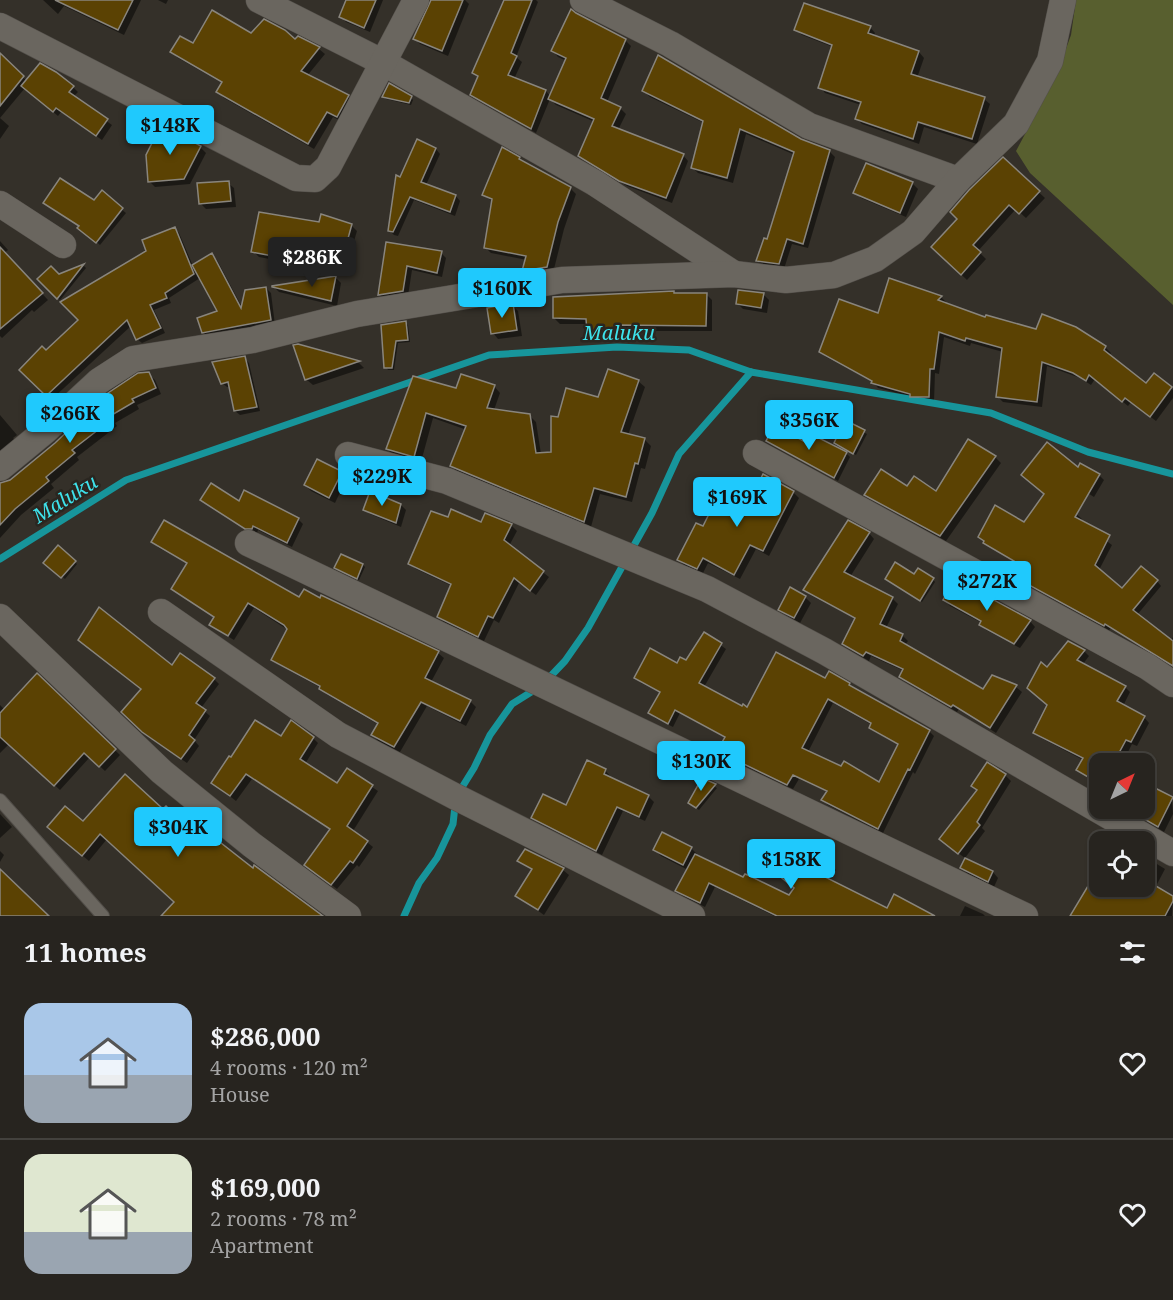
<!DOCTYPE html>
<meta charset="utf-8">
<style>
body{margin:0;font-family:"Noto Serif",serif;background:#33302c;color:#f1f3f6;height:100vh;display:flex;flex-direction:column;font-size:22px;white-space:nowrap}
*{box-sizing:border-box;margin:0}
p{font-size:20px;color:#a4a4a4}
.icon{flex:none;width:33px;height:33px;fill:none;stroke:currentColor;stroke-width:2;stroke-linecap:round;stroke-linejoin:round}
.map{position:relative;height:916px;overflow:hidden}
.sheet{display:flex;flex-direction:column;background:#27241f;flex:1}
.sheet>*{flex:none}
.needle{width:39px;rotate:43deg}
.tools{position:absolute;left:1089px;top:753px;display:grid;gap:12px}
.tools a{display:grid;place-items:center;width:66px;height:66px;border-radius:12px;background:#27241f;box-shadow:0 2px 4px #0004,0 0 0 2px #43413d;font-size:30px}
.price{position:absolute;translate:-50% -51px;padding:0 14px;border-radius:6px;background:#1fc9fd;color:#111;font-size:20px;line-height:39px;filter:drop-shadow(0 2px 3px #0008)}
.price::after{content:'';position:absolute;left:50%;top:36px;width:18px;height:14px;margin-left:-9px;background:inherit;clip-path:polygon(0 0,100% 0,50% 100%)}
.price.current{background:#222;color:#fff}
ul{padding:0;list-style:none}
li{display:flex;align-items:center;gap:18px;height:150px;padding:0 24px}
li+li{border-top:2px solid #43413d}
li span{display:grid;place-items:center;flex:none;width:168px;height:120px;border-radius:18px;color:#555}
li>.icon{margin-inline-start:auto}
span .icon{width:72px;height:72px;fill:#fffc;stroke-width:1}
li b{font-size:26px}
h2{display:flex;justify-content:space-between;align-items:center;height:72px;padding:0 24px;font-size:26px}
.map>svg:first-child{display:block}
.green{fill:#585f2f}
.shadow{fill:#0007;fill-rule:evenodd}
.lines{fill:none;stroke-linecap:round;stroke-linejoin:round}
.stream{stroke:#17959b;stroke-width:7}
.building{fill:#5b4203;stroke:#89857d;stroke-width:1.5;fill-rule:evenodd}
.service-casing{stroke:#534f4a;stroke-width:14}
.minor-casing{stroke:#534f4a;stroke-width:27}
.service{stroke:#6a665f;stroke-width:12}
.minor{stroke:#6a665f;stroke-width:26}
.labels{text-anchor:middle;stroke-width:5;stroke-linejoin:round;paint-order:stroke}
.water-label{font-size:20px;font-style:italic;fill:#3ee2eb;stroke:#2a2620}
</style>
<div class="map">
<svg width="1173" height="916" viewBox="0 0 1173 916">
<rect width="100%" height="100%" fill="#343029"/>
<path class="green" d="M1076,0H1173V305L1030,173L1016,151L1056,76L1071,35Z"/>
<g class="shadow">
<path d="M43,0H141L124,35L64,6L58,14Z"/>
<path d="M158,0H168L166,4Z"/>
<path d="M348,0H383L370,32L346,22L341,17Z"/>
<path d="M432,0H465L469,4L448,56L420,44L414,38Z"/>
<path d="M506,0H536L538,2L516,57L522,62L514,79L546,91L551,97L567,61L558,57L553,51L625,40L631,46L607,102L620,108L626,114L618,130L683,155L688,161L672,203L627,186L585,161L580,156L595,122L556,105L550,99L536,133L477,99L472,94L479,78L474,73Z"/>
<path d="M870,27L875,33L874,36L919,52L924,58L917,78L984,99L990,104L977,144L924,127L919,144L862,124L856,118L861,105L825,93L820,87L833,47L802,35L796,30Z"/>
<path d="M252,35L295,41L298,38L319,49L325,54L307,76L348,97L354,102L343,122L333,117L314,149L224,98L218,92L222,83L178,58L172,52L193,45Z"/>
<path d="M0,56L27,81L73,87L78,92L73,97L112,125L102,140L61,112L58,116L25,88L0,118L9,126L0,139Z"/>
<path d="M644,91L829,151L835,157L808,248L792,244L784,269L764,267L758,261L768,241L795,155L746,134L733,183L698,173L692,167L704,123L650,97Z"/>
<path d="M383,97H411L413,100L411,105L386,99Z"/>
<path d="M162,128L200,147L206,153L190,184L155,187L149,181Z"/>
<path d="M436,149L440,154L426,185L456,196L460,201L455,216L414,200L398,236L394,235L389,230L401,179Z"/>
<path d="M519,159L523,163L570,188L576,194L564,229L553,273L529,277L524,271L527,260L491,253L485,247L493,202L484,195Z"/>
<path d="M1003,159L1045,198L1026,218L1016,209L978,251L986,259L967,280L933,247L958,219Z"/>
<path d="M228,183L234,188L236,207L206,209L200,203Z"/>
<path d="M912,183L918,189L906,217L861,198L855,192Z"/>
<path d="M102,193L126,213L100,245L80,227L45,203L94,202Z"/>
<path d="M320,224L351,225L357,231L349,258L347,257L344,273L259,257L253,251Z"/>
<path d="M175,229L179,233L193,266L212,255L217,260L243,309L266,288L271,293L275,325L208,337L203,332L219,312L200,278L169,298L171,303L154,310L165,333L142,343L137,339L131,326L51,400L21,370L46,352L148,251Z"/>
<path d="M0,241L8,250L4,253L48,300L34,312L32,310L2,338L0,336Z"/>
<path d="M387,243L441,253L446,258L442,277L412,270L408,296L384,299L380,295Z"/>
<path d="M84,266L86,268L60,300L39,279L59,276Z"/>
<path d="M336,278L341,283L337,306L279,292L274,287Z"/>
<path d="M890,280L941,297L946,302L945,304L987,319L1037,331L1076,329L1105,347L1111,353L1109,356L1146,386L1154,375L1173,390V398L1156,421L1131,402L1128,406L1095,379L1091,385L1080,378L1047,366L1042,407L1003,402L997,396L1003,352L971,343L970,346L944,337L939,374L935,373L934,402L917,401L913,397L878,388L873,382L826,357L820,352L879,315Z"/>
<path d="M674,293L675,294H706L712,300V331H621V335L594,336L588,330V324H560L554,318Z"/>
<path d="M763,294L769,300L767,313L743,309L737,303Z"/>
<path d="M512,305L518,311L522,336L498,339L493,333Z"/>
<path d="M406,323L408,325L410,342L398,343L394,370H388L386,367L382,327Z"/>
<path d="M295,346L359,363L364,368L313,385L307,380Z"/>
<path d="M244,358L249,363L260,411L240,415L235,411L230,387H227L222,383Z"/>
<path d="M148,373L155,380L161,394L137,405L139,409L115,423L117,426L77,457L79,460L51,484L54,488L21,515L0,538V484L10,481Z"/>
<path d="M414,378L457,390L494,386L500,393L494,410L529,415L536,422L541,454L552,453L559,419L638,381L645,387L628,435L645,440L651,446L645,469L641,468L632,502L600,494L591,527L458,472L451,466L467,430L433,418L421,462L394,455L387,449Z"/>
<path d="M0,415L17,435L13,438L19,444L0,460Z"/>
<path d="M846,422L867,434L856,455L836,443Z"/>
<path d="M768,441L806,444L846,453L850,457L838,481Z"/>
<path d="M995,457L1001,463L946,541L872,500L866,495L908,488L936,493Z"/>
<path d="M1078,469L1099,475L1104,480L1094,497L1078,487L1065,504L1082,519L1081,522L1112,545L1099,570L1123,590L1157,581L1161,586L1137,615L1171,641L1173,637V667L1111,628L1109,630L1014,578L1009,573L1015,562L985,543L1025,524Z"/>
<path d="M338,471L344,478V484L335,503L311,491L305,485Z"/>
<path d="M793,492L799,498L769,556L756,549L740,579L708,563L703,573L685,566L679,560L704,528L745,514Z"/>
<path d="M202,500L240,503L298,519L303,524L292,547L258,530L257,533H251Z"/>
<path d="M401,505L406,510L401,527L370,514L365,510Z"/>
<path d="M448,519L511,525L517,531L509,546L549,577L536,595L519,583L499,623L494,620L484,641L444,622L439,617L452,586L416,569L410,564Z"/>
<path d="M869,533L874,539L850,577L892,598L898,604L886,628L902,635L908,641L905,645L983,691L992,677L1016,687L1022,692L996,733L959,709L957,712L906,682L901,677L904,671L871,656L869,661L849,649L844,644L856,619L810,595L805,590Z"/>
<path d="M153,542L299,599L321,600L438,653L444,658L431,682L470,701L476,707L466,726L427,706L400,752L378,741L373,735L379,725L326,694L321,688L279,665L273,659L288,630L254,608L234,640L217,630L211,625L215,618L173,588L188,564L159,548Z"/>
<path d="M58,547L77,564L65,579L45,563Z"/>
<path d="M363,565L365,567L359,580L338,570Z"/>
<path d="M914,577L933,579L935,582L922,602L889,581Z"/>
<path d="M805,597L811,603L800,623L786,615L780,609Z"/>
<path d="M945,600L1030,621L1035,627L1020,648L986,630L981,625L982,623L950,606Z"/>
<path d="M705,634L726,649L704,687L748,709L826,680L849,684L854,690L929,731L934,736L915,774L913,772L883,833L828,805L823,800L828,792L799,779L793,789L724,756L719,751L726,738L680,713L673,727L655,718L650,713L661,693L641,683L636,678L687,662ZM833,703L872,725L870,728L875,732L899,745L880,784L808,752Z"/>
<path d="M1084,651L1089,656L1083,664L1125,687L1130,692L1123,706L1144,717L1149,723L1137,746L1132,744L1122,764H1100V785L1078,770L1083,760L1041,738L1035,732L1049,705L1048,669Z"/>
<path d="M37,675L120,755L105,771L90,757L60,790L9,744L0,753V705L5,710Z"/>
<path d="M214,679L219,684L201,708L210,716L194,740L199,746L187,763L149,737L123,712Z"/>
<path d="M281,738H313L318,743L305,764L338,785L347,770L378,791L353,831L373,847L359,867L357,865L337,889L312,870L331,830L252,779L236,801L213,783Z"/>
<path d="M987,764L1005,775L1011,781L982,828L985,831L965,858L947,845L978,791Z"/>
<path d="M605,770L610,776L609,778L648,796L654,802L645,821L623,811L602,855L539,823L533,818L566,807Z"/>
<path d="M703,780L717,788L699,810L693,806Z"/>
<path d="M1172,798L1173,814L1164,832L1147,821L1141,816Z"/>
<path d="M163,811L202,842L253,870L320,916H163L175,903L107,839L89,861L55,833L83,823Z"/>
<path d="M0,814L12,827L0,838Z"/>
<path d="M691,848L697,854L696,856L744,879L790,897L796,888L798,871L831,864L836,870L830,881L887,910L928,916H774L715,887L705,907L683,896L677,891L688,870L661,856L655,850Z"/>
<path d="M0,851L4,855L0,862Z"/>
<path d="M526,851L563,870L569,875L544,915L517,896L533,871L519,860Z"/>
<path d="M1144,856L1165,869L1155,888L1173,898L1172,916H1072L1098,871L1100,886H1144Z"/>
<path d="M965,860L993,872L998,878L994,887L968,874L962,868Z"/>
<path d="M965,906L983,914L985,916H960Z"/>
</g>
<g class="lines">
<g class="stream">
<path d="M0,559L126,480L489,355L617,347L689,350L751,372L991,413L1088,452L1173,474"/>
<path d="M547,680L565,661L588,628L652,513L679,454L751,372"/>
<path d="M404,916L419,883L437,858L453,824L456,797L474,768L490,735L512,704L536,689"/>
</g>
</g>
<g class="building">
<path d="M55,0H133L118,30Z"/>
<path d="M346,0H376L364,28L339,17Z"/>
<path d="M431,0H463L442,51L413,39Z"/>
<path d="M504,0H532L511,53L517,56L508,75L546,90L531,129L470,95L478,76L472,73Z"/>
<path d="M804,3L871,26L868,33L919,51L911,74L985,97L972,139L918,122L913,139L855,119L861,102L818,88L832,45L794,30Z"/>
<path d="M571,9L576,13L626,39L601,98L621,107L612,126L684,154L666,198L619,181L578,156L594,119L548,99L566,58L551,51Z"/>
<path d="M212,10L251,33L264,19L285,30L295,39L298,36L320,47L301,71L349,95L337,117L327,112L308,144L216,92L222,82L170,52L180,36L193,43Z"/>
<path d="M0,53L24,76L0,106Z"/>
<path d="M658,55L801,139L830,150L803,244L787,239L779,264L756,261L764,238L767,239L794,152L740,129L727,178L691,168L703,121L642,91Z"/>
<path d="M40,63L56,72L74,86L69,92L108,119L96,136L56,108L53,112L21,86Z"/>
<path d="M389,83L412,96L409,103L382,97Z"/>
<path d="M161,125L201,146L184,179L148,182L146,155Z"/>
<path d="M417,139L436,148L421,182L456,195L450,212L410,197L393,232L388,231L396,175L400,177Z"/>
<path d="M502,147L520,157L519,159L571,187L558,222L547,267L522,271L526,256L484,248L492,199L482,195Z"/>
<path d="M1003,157L1040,191L1019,214L1009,205L973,245L981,252L961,275L931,247L957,219L950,212L969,190Z"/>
<path d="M866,163L913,182L900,213L853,193Z"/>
<path d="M60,178L94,200L102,190L123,208L96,243L77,228L79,226L43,203Z"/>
<path d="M229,181L231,201L199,204L197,183Z"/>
<path d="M259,212L319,222L321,214L352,224L344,253L342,252L338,268L251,252Z"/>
<path d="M175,227L194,274L165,293L167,298L150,305L161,328L136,340L127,320L46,396L19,370L42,346L46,350L78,320L60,302L146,251L142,240Z"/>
<path d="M386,242L442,251L437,273L407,266L403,291L378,295Z"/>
<path d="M0,247L43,293L0,329Z"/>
<path d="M212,253L241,308L245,290L266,287L271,320L202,333L197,318L217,311L192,265Z"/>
<path d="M84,264L57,299L37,279L51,266L59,274Z"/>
<path d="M336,276L331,301L272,287V286Z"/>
<path d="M889,278L942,296L938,300L985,317L986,315L1036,329L1042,314L1076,327L1106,346L1104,350L1146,383L1154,373L1172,387L1150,417L1125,398L1122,402L1089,375L1086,381L1073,373L1042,362L1037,402L996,397L1002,348L966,338L965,341L939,332L934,369H930L929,397H910V394L871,383L872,381L819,352L839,299L878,313Z"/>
<path d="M738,290L764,293L761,308L736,304Z"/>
<path d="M674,291V293H707L706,326L616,325V330L587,331L586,319L553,318V297Z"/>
<path d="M513,303L517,330L491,334L487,308Z"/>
<path d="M406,321L408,340L396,341L392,368H384L381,325Z"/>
<path d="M298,344L360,361L305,380L293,345Z"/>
<path d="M245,356L257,407L234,411L228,382L221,384L212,362Z"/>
<path d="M608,369L639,380L621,432L645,438L638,464L635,463L626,497L594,488L584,522L450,466L466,426L426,413L414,457L386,449L413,376L456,388L461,374L495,385L487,408L530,414L536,453L551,452V416L558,417L566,388L598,397Z"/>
<path d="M149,372L156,388L132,399L134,402L110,416L112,419L72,450L75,453L46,477L49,481L15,509L0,525V483L10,480L55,443L108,393L138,373Z"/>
<path d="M845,420L865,430L853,454L834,443Z"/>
<path d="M775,425L805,442L809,433L847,452L834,478L766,441Z"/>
<path d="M968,439L996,456L940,536L864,495L881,469L907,486L914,476L936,491Z"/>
<path d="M1047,442L1078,467L1080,463L1100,474L1075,517L1110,535L1095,565L1122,588L1141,566L1158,580L1133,610L1173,641V666L1105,624L1104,626L1007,573L1014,561L983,543L984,541L978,537L995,505L1024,522L1044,494L1021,475Z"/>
<path d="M317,459L339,470V478L329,498L304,485Z"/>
<path d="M763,474L794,491L763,551L750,545L734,575L703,558L697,569L677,560L696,523L703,526L717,498L744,512Z"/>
<path d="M211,483L239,501L244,490L299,518L287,543L253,526L252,529H245L200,500Z"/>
<path d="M370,491L401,504L396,523L363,510Z"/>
<path d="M451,509L481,522L485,513L512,524L504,540L544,571L530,591L514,578L493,618L488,616L478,637L437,617L451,584L408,564L431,511L448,517Z"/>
<path d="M164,520L299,597L304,589L320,598L321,595L439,651L425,678L471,700L460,721L421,702L394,747L371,735L378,723L319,689L320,686L271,660L287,629L284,625L248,603L228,636L209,625L214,617L171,589L187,563L151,542Z"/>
<path d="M848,520L870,532L844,572L893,597L880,624L903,634L900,641L983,689L992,675L1017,685L990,728L953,705L951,707L899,677L903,669L866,652L863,656L842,644L855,618L803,590Z"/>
<path d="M58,545L76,561L61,578L43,563Z"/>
<path d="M341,554L363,564L357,579L334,568Z"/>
<path d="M895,562L914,574L918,568L934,578L920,601L885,579Z"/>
<path d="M955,579L1031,620L1014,644L979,625L981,621L943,600Z"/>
<path d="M790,587L806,596L794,618L778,610Z"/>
<path d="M99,607L172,665L180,653L215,678L196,703L206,710L189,735L195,740L181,759L142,732L121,712L141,689L78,640Z"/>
<path d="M704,632L722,643L699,683L742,706L743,704L747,707L776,652L825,678L829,671L850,683L849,685L930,730L910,770L908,769L878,829L821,800L827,791L793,775L787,785L717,751L725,737L675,710L668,724L648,713L660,692L634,678L650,648L677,663L680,657L686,660ZM828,699L871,723L869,728L898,744L879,782L844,761L841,766L802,748Z"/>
<path d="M1068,641L1085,650L1077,660L1126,686L1117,701L1145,716L1131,742L1126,740L1113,764H1100V784L1076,770L1083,758L1033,733L1047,705L1027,688L1041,662L1047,667Z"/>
<path d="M37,673L116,749L99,767L84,753L54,786L0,737V713Z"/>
<path d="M255,720L281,736L291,720L314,737L300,759L337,783L347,768L373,785L347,826L368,841L353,863L350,861L331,885L304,865L330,829L246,774L230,796L211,783L229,756L231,757Z"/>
<path d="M587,760L606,769L604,774L649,795L639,817L617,807L596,851L531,818L543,794L566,805Z"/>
<path d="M987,762L1006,774L977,822L980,825L958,854L939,839L977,790L971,786Z"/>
<path d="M125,774L163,809L166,806L201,840L207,832L253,868L254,865L323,916H161L174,902L100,834L82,856L47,827L65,806L83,821Z"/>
<path d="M702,778L716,784L696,808L688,803Z"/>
<path d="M1153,787L1173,797L1158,827L1139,816L1143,808H1144Z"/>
<path d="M662,832L692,847L683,865L653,850Z"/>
<path d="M525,849L564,868L538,910L515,896L532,869L517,861Z"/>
<path d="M759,849L798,869L807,850L832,863L825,877L887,908L894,894L935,916H777L709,883L700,903L675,891L695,854L743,877L745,874L750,876L789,895L794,888L755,856Z"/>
<path d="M965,858L993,871L988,882L960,868Z"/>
<path d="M0,869L49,916H0Z"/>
<path d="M1088,886H1156L1173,896V901L1165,916H1070Z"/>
</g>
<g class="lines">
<g class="service-casing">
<path id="service" d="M0,800L103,916"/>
</g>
<g class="minor-casing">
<g id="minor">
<path d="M259,0L384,63L595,183L734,274"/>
<path d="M583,0L670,44L809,126L958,180"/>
<path d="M0,26L296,178L315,179L328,167L416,0"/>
<path d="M0,204L63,245"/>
<path d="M756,453L1148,667L1173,684"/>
<path d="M348,455L447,481L707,589L824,651L1173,853"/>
<path d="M0,468L45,431L99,381L133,359L253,340L357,314L562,280L734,274L786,280L834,275L875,259L913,232L958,180L1016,124L1050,61L1063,0"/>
<path d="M248,543L1025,916"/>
<path d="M161,612L338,735L456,797L692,916"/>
<path d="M0,617L162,772L252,845L348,916"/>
</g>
</g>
<use href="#service" class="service"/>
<use href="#minor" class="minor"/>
</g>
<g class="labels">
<g class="water-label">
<text x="619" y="340">Maluku</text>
<text transform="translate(65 499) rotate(-32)" y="7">Maluku</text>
</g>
</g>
</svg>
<div class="tools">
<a><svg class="needle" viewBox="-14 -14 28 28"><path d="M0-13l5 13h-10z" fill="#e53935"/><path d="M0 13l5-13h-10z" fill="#a4a4a4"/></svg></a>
<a><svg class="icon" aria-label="locate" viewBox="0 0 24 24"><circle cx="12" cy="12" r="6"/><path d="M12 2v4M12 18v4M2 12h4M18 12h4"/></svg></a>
</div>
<b class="price" style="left:170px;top:156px">$148K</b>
<b class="price current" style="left:312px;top:288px">$286K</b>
<b class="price" style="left:502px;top:319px">$160K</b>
<b class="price" style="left:70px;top:444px">$266K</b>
<b class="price" style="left:809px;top:451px">$356K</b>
<b class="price" style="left:382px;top:507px">$229K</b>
<b class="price" style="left:737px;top:528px">$169K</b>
<b class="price" style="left:987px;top:612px">$272K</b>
<b class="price" style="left:701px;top:792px">$130K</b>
<b class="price" style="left:178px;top:858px">$304K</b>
<b class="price" style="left:791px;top:890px">$158K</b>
</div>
<section class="sheet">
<h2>11 homes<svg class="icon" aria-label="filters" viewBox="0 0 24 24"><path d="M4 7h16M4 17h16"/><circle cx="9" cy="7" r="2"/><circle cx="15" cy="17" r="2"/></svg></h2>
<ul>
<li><span style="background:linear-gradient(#a9c7e8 60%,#9aa5b1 0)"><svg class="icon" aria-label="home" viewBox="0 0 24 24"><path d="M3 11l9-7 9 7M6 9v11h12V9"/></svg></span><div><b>$286,000</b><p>4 rooms · 120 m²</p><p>House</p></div><svg class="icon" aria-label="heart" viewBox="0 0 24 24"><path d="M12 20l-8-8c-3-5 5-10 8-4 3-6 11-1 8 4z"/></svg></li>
<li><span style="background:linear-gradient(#dfe7d0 65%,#9aa5b1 0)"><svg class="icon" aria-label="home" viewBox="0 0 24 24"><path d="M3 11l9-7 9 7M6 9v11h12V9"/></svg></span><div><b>$169,000</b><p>2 rooms · 78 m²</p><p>Apartment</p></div><svg class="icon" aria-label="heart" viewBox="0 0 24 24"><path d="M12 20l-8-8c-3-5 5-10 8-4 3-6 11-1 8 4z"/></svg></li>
</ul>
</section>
